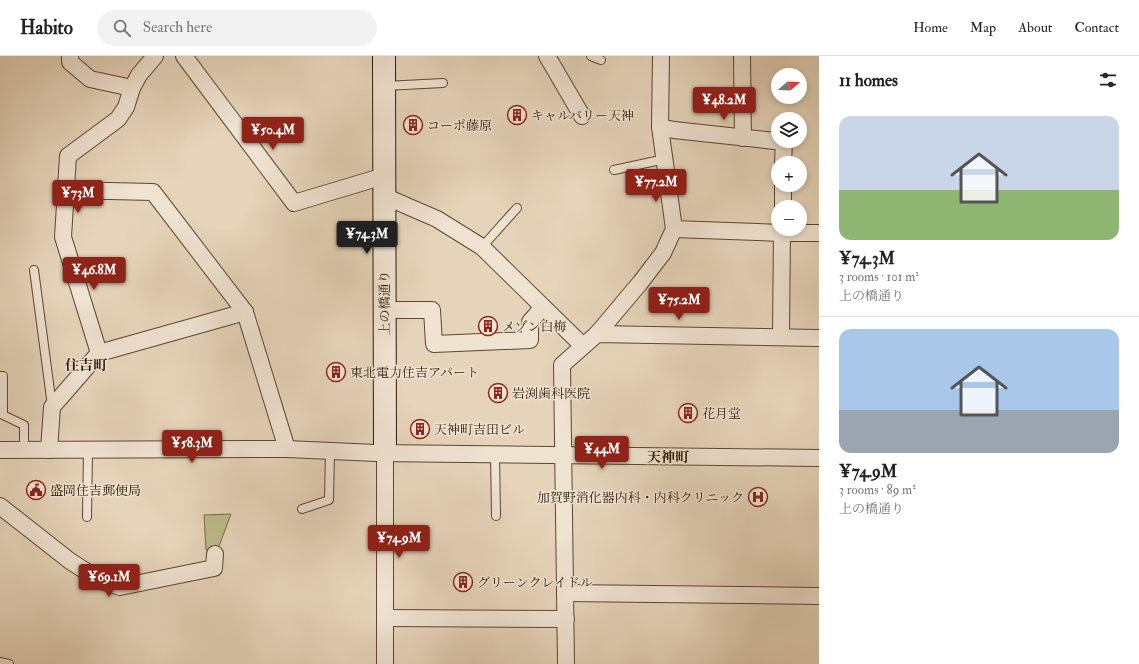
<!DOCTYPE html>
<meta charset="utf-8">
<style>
body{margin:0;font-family:"IM FELL Double Pica","Noto Serif JP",serif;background:#f2f2f2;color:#222;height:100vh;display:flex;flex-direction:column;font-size:15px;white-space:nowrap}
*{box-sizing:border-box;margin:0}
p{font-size:13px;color:#767676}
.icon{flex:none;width:22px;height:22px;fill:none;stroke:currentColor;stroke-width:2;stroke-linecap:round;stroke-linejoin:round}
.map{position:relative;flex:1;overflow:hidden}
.side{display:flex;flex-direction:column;background:#fff;width:320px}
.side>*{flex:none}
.needle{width:26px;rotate:71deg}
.buttons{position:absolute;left:771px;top:12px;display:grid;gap:8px}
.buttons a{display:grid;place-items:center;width:36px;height:36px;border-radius:50%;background:#fff;box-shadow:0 2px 6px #0003;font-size:20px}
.price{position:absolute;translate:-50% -34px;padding:0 9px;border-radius:4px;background:#8f2418;color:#fff;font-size:13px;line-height:26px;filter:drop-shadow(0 1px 2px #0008)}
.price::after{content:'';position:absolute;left:50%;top:24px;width:12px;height:9px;margin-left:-6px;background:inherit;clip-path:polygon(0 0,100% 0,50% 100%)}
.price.current{background:#222;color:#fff}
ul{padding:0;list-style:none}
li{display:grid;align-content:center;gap:8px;height:212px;padding:0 20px}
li+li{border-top:1px solid #e0e0e0}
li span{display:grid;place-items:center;height:124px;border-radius:12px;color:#555}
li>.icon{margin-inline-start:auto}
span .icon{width:72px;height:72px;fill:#fffc;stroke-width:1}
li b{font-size:17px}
h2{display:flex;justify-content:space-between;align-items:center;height:48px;padding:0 20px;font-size:17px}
header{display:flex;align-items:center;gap:24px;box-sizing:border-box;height:56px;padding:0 20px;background:#fff;border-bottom:1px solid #e0e0e0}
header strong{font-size:19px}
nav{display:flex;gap:22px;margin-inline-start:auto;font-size:14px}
.search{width:280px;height:36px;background:#f2f2f2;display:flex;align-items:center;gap:10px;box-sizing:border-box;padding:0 14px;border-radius:22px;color:#767676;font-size:15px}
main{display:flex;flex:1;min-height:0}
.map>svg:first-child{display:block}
.green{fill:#bcbb8b;stroke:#746a46}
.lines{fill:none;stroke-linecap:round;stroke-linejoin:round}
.lane-casing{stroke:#5b4730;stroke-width:10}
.street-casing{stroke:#5b4730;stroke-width:18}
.secondary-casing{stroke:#2d1802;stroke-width:24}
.lane{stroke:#efe3d2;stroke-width:8}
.street{stroke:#efe3d2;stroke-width:16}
.secondary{stroke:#efe3d2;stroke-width:22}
.labels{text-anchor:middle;stroke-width:3;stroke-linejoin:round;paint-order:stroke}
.poi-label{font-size:13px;fill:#2d1802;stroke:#efe3d2;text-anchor:start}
.street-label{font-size:13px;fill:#2d1802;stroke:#efe3d2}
.neighbourhood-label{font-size:14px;font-weight:bold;fill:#2d1802;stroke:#efe3d2}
</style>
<header>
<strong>Habito</strong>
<div class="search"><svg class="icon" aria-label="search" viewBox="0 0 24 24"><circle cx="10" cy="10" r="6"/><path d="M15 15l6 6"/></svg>Search here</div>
<nav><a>Home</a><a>Map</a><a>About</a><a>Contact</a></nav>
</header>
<main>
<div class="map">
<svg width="819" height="608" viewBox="0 0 819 608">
<rect width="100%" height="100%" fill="#e6d4ba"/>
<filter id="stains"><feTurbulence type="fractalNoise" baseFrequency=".005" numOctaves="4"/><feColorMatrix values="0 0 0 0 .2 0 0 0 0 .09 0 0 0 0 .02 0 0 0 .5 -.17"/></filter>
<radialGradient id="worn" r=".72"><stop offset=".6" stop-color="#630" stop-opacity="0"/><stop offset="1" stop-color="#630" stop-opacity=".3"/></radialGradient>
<path class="green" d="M231,458L218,493L206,494L204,459Z"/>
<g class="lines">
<g class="lane-casing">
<g id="lane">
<path d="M591,0L601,4"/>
<path d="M385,30L443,27"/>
<path d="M614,114L665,103"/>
<path d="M482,191L517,152"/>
<path d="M34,214L52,350"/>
<path d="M0,320H3V359L24,369V394"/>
<path d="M495,398L496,460"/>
<path d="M302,453L329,444L330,395"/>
<path d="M87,461L88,395"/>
<path d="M0,606L9,608"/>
</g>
</g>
<g class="street-casing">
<g id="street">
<path d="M70,0V6L90,23L132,32L126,51L118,63L68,100L63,181L99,297"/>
<path d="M184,0L294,147L384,120"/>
<path d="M547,0L582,60"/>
<path d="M742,0L743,82"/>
<path d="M132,32L139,19L155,0"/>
<path d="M660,71L674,74L784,86L783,107"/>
<path d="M65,134L153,136L245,256L287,393"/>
<path d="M384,140L437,163L482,191L582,289"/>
<path d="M783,151V129"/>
<path d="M674,173L782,177H819"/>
<path d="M384,254H432L434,288L530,284V266L543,251"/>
<path d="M597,278L640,227L663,197L674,173L660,71L661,0"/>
<path d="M781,281L782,173"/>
<path d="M0,394L287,393L376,397L819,402"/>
<path d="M49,394L52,351L99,297L245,256"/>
<path d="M385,397V608"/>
<path d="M0,450L70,505L101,525L120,531L214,512L215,498"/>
<path d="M565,537L819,540"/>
<path d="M386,562L566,563"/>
<path d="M566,608L562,309L597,278L819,282"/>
</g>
</g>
<g class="secondary-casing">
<path id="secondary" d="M384,0L385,397"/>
</g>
<use href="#lane" class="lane"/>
<use href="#street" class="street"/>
<use href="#secondary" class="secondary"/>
</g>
<defs>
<g id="building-ring" transform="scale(1)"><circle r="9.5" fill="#efe3d2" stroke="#8f2418" stroke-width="1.5"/><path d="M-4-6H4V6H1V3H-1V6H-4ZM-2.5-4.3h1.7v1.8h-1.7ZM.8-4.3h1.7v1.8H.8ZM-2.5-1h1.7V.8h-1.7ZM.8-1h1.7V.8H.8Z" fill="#8f2418"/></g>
<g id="civic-ring" transform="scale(1)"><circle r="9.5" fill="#efe3d2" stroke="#8f2418" stroke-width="1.5"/><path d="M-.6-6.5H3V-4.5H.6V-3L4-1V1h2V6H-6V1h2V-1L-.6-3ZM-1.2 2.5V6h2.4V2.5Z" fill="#8f2418"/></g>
<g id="hospital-ring" transform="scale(1)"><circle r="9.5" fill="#efe3d2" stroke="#8f2418" stroke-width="1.5"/><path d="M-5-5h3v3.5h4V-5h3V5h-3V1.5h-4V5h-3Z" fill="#8f2418"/></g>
</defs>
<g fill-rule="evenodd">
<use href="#building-ring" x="517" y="59"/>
<use href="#building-ring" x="413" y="69"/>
<use href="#building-ring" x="488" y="270"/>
<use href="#building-ring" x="336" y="316"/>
<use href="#building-ring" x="498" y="337"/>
<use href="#building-ring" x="688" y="357"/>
<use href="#building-ring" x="420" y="373"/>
<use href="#civic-ring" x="36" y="434"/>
<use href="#hospital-ring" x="758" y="441"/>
<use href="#building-ring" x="463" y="526"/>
</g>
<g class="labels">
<g class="poi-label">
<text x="531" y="64">キャルバリー天神</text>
<text x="427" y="74">コーポ藤原</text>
<text x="502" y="275">メゾン白梅</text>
<text x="350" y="321">東北電力住吉アパート</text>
<text x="512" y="342">岩渕歯科医院</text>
<text x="702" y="362">花月堂</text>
<text x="434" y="378">天神町吉田ビル</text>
<text x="50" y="439">盛岡住吉郵便局</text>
<text x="744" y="446" text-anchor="end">加賀野消化器内科・内科クリニック</text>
<text x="477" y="531">グリーンクレイドル</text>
</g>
<g class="street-label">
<text transform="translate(384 247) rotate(-90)" y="5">上の橋通り</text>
</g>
<g class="neighbourhood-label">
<text x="86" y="314">住吉町</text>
<text x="668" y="406">天神町</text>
</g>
</g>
<rect width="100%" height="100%" filter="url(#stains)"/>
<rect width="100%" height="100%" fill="url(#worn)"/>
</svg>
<div class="buttons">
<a><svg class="needle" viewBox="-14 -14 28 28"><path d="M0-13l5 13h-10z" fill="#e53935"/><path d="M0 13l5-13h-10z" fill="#767676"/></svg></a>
<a><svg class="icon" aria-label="layers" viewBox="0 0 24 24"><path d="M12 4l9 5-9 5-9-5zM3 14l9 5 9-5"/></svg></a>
<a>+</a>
<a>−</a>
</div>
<b class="price" style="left:724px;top:65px">¥48.2M</b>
<b class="price" style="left:273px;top:95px">¥50.4M</b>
<b class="price" style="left:656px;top:147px">¥77.2M</b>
<b class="price" style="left:78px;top:158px">¥73M</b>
<b class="price current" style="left:367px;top:199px">¥74.3M</b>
<b class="price" style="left:94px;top:235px">¥46.8M</b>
<b class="price" style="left:679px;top:265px">¥75.2M</b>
<b class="price" style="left:192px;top:408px">¥58.3M</b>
<b class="price" style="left:602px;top:414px">¥44M</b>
<b class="price" style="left:399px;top:503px">¥74.9M</b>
<b class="price" style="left:109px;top:542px">¥69.1M</b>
</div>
<section class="side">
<h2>11 homes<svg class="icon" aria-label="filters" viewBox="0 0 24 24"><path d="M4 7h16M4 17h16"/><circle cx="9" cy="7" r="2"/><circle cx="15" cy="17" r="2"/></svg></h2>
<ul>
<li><span style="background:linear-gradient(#c9d6e8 60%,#8fb573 0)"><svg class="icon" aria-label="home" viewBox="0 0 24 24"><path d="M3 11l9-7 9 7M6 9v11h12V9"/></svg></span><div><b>¥74.3M</b><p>3 rooms · 101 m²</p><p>上の橋通り</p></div></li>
<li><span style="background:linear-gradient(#a9c7e8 65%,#9aa5b1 0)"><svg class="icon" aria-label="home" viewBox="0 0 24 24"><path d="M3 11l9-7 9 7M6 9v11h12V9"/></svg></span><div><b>¥74.9M</b><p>3 rooms · 89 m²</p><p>上の橋通り</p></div></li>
</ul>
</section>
</main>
